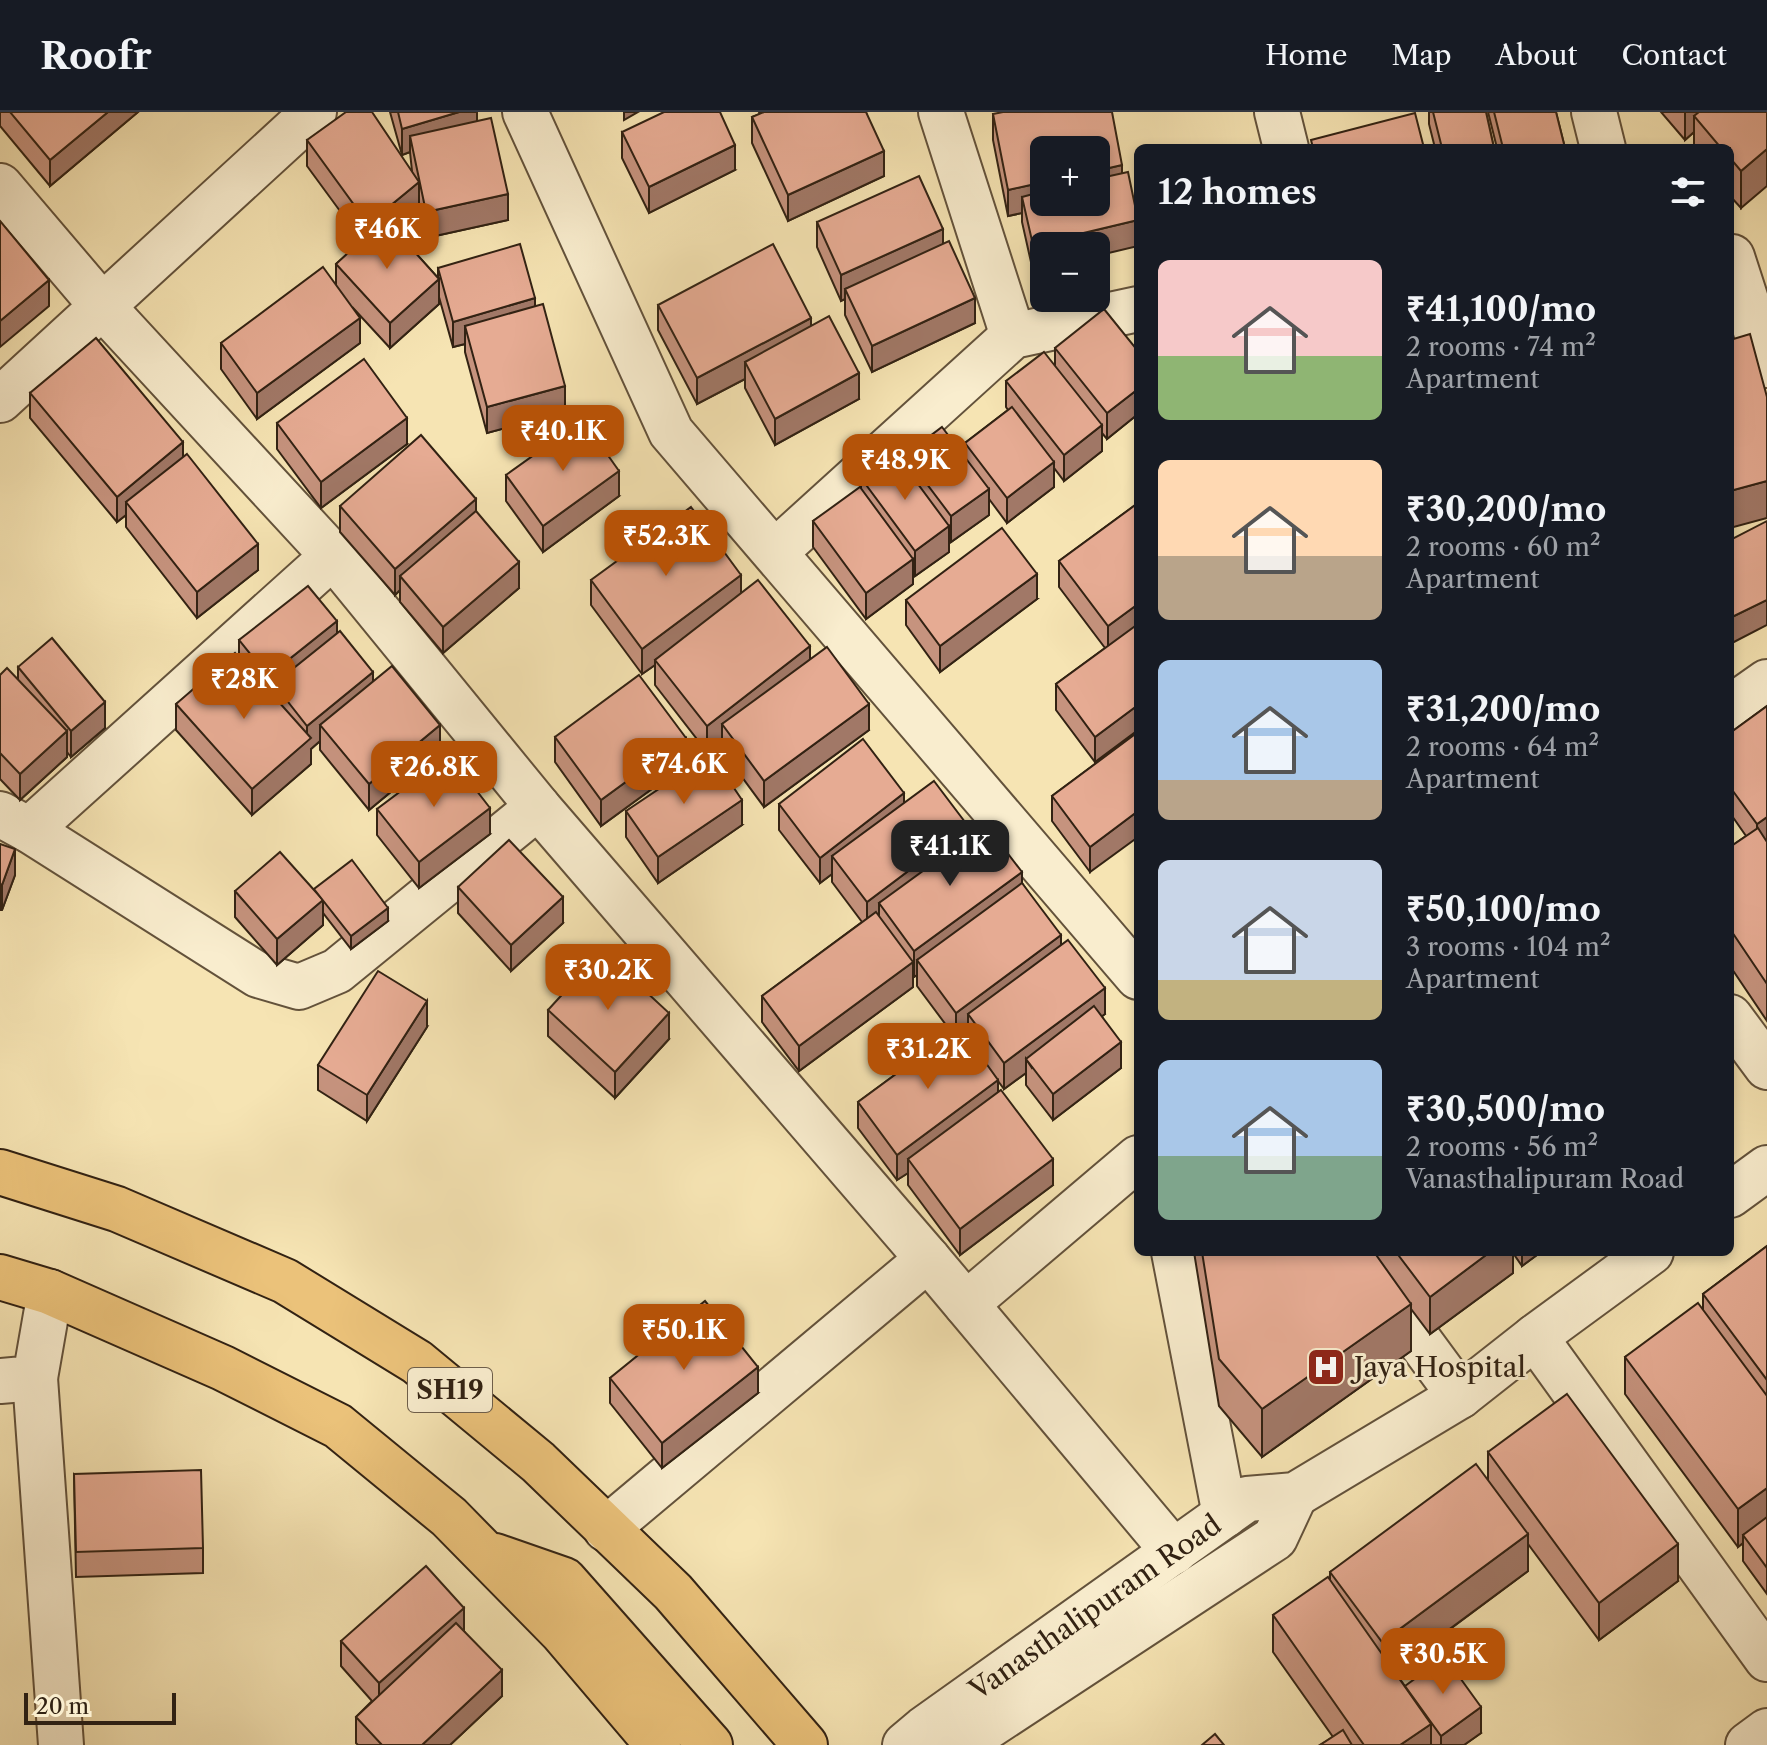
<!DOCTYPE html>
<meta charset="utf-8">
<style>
body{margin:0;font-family:"Libre Caslon Text",serif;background:#242831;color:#f1f3f6;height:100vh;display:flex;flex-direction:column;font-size:30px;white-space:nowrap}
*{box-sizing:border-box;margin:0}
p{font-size:26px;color:#9ea1a6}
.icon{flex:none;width:44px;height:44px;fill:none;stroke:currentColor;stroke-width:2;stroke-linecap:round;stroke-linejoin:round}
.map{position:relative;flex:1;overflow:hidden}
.side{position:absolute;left:1134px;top:32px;width:600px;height:1112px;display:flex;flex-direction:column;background:#171b24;border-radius:12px;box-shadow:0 4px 12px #0003}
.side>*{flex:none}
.fabs{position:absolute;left:1030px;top:24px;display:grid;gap:16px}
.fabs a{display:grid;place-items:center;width:80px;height:80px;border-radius:12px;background:#171b24;box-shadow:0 4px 12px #0003;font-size:40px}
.scale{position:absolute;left:24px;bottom:20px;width:152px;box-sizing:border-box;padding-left:8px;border:4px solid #322213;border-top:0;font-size:22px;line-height:28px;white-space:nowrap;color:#322213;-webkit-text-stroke:6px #f9edce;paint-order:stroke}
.price{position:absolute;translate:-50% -68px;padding:0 18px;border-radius:16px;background:#b45309;color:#fff;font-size:26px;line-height:52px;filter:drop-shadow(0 2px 4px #0008)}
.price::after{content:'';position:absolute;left:50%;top:48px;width:24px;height:18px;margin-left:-12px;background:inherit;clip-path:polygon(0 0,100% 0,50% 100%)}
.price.active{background:#222;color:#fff}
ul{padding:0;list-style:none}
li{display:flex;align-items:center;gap:24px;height:200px;padding:0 24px}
li span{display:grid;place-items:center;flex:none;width:224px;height:160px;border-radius:12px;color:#555}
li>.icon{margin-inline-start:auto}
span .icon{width:96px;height:96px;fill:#fffc;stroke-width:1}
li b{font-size:34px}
h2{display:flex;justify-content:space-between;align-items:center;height:96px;padding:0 24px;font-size:34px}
header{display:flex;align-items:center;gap:48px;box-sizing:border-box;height:112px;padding:0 40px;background:#171b24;border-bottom:2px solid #363941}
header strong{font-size:38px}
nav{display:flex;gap:44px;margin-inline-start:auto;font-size:28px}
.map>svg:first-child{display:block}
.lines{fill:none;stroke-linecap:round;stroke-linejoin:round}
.minor-casing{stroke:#63523b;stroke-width:48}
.tertiary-casing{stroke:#63523b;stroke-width:48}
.primary-casing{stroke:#322213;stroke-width:48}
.minor{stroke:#f9edce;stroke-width:44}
.tertiary{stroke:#f9edce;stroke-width:44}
.primary{stroke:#ebc27a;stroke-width:44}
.wall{fill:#c6937e;stroke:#322213;stroke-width:2;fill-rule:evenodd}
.shaded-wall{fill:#a17867;stroke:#322213;stroke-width:2}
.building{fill:#e6ab93;stroke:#322213;stroke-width:2}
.labels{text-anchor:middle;stroke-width:6;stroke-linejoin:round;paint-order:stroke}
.shield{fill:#f9edce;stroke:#6e5f4b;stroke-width:2}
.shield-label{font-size:26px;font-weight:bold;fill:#322213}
.poi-label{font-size:28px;fill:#322213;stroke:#f9edce;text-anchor:start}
.street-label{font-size:28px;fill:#322213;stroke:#f9edce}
</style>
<header>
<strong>Roofr</strong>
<nav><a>Home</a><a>Map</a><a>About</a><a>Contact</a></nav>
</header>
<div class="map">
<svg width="1767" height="1633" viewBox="0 0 1767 1633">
<rect width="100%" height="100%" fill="#f6e4b3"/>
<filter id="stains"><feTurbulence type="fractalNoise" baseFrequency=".0025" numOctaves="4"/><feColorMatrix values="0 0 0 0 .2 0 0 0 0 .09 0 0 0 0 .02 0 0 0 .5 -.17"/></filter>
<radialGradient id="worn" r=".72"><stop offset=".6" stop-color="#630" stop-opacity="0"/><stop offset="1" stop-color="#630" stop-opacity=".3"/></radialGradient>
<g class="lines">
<g class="minor-casing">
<g id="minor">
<path d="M525,0L671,320L1138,865"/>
<path d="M941,0L1013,224"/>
<path d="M1277,0L1286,36"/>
<path d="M1594,0L1603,36"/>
<path d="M0,74L103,195L333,444L538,695L928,1147L1174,1440"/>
<path d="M1732,145L1767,253"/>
<path d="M0,288L314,0"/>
<path d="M775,440L1013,224L1138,197"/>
<path d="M1730,596L1767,570"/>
<path d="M0,702L29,718L258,863L299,875L337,859L538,695"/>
<path d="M29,718L333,444"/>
<path d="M1730,905L1767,955"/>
<path d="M1174,1140L1225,1403"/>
<path d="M1354,1140L1460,1284"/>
<path d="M966,1192L1138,1046"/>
<path d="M1535,1225L1767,1547"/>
<path d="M35,1266L61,1633"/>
<path d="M606,1417L928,1147"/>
<path d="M1748,1633L1767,1619"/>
</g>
</g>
<g class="tertiary-casing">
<g id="tertiary">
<path d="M1730,1083L1767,1056"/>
<path d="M0,1269L35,1266L50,1180"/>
<path d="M905,1633L924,1617L1247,1387L1295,1383L1460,1284L1535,1225L1651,1140"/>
<path d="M960,1633L1275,1426L1295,1383"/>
</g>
</g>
<g class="primary-casing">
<g id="primary">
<path d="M0,1060L117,1097L285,1169L417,1250L538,1350L673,1480L805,1633"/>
<path d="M0,1165L50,1180L223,1256L338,1314L449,1405L562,1520L658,1633"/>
<path d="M495,1444L564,1468L710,1633"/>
</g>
</g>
<use href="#minor" class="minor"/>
<use href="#tertiary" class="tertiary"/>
<use href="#primary" class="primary"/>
</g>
<g class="wall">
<path d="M0,0H138L50,74L0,14Z"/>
<path d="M390,0H477V10L508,108L426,126L419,94V96L394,117L438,166V156L535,195L565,300L487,321L465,240V232L453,235L439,185V192L390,236L354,197L360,231L257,307L221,257V231L336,173V152L362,129L307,54V28L412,59L410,40L402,43Z"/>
<path d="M759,0H866L884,64L788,109L752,31V5L760,2Z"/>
<path d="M1112,0L1033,159L1022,110V101L1008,104L993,28V2Z"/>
<path d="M1429,0H1486L1494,36H1435L1429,12Z"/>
<path d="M1488,0H1556L1565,36H1497Z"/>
<path d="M1661,0H1767L1741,96L1730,84V36H1694V20L1685,28Z"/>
<path d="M622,20L735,58L649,101L622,46Z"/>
<path d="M817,110L943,131L975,211L872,260L845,203V187L841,189L817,135Z"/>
<path d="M658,193L811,214L859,287L775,333L745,276V267L697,292L658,218Z"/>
<path d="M1055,236L1138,239V302L1107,327L1102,321V339L1064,369L1054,356V375L1007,411L989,387V403L951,430L949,427V440L915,464L913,461V472L866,507L813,435V409L861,378V366L905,355V343L965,346V331L1008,298L1006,295V269L1055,254Z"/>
<path d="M30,281L183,345L258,458L197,506L126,415V403L117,410L30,306Z"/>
<path d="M277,311L407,332L321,396L277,337Z"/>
<path d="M506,363L619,384L543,440L506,389Z"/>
<path d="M1138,391V618L1095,650L1056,598V572L1105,536L1059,475V449Z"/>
<path d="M340,394L476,400L519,476L443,541L400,490V478L395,483L340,420Z"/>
<path d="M591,468L741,480L810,547L869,618L764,695L722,638V629L707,640L655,573V553L642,562L591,493Z"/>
<path d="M1037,487L940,560L906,513V488Z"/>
<path d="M337,522L373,569L440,639L369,698L320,638V629L311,637V652L252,703L176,618V592L239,545V528Z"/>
<path d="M18,555L105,616L71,645L67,640V645L20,688L0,667V563L18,567Z"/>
<path d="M1767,594V909L1730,854V735L1746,724L1730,701V621Z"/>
<path d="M1138,620L1090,760L1052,709V684Z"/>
<path d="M555,625L686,652L601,714L555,650Z"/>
<path d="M904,691L968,726L1022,771L1105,902L1102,904L1121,956L1053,1008L1026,973V961L1004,977L998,969V980L1053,1073L960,1143L908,1073V1061L897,1068L858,1016V990L952,921L917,874V863L914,865L913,864V875L799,959L762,910V884L862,810L832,770V762L820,771L779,718V692ZM968,917V927L964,921Z"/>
<path d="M377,697L490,722L419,776L377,723Z"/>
<path d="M626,699L742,713L658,771L626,725Z"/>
<path d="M0,732L15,763L2,798H0Z"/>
<path d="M458,775L563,811L511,859L458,801Z"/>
<path d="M314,778L388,809L351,837L323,801V813L277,853L235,805V779Z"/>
<path d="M1138,779V807L1137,806Z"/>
<path d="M548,898L669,927L615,986L548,924Z"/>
<path d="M427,915L367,1009L318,978V953Z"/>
<path d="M1767,1134V1482L1743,1449V1431L1738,1435L1625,1282V1245L1703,1197V1182Z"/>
<path d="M1194,1140H1541L1522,1154L1513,1141V1161L1430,1222L1411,1197V1239L1262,1345L1219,1294Z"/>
<path d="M610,1266L758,1281L662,1356L610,1291Z"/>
<path d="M1488,1340L1678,1469L1599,1528L1528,1432V1459L1394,1559L1405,1574L1481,1621L1464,1633H1320L1333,1625L1273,1540V1503L1330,1468V1460L1488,1368Z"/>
<path d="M74,1362L203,1436V1461L76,1465Z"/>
<path d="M464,1519L502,1584L450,1633H358L356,1631V1605L372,1589L341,1554V1529Z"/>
</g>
<g class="shaded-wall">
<path d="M108,0H138L50,74V48Z"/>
<path d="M459,0H477V20L410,24V40L402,43V17Z"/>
<path d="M624,0H638L624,8Z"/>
<path d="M1685,0H1718L1694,4V20L1685,28Z"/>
<path d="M735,33V58L649,101V75Z"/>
<path d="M1767,37V74L1741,96V59Z"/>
<path d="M884,39V64L788,109V83Z"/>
<path d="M1122,53V79L1096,85V59Z"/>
<path d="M419,70V96L368,138V112Z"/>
<path d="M1044,70V90L1022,85V101L1008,104V78Z"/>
<path d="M508,82V108L426,126V100Z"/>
<path d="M1138,108V134L1096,144V134H1044V156L1033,159V133Z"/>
<path d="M943,117V143L845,177V187L841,189V163Z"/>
<path d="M439,167V192L390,236V211Z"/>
<path d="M49,168V194L0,235V209Z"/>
<path d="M535,186V211L465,214V232L453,235V210Z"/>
<path d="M975,186V211L872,260V234Z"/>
<path d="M360,206V231L257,307V281Z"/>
<path d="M811,206V232L745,250V267L697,292V266Z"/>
<path d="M859,261V287L775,333V307Z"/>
<path d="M565,274V300L487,321V295Z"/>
<path d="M1138,277V302L1107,327V301Z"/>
<path d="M407,306V332L321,396V370Z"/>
<path d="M1102,313V339L1064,369V343Z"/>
<path d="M183,330V355L126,390V403L117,410V385Z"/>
<path d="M1054,350V375L1007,411V386Z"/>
<path d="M619,359V384L543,440V414Z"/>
<path d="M1767,369V406L1730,416V379Z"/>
<path d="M989,377V403L951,430V404Z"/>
<path d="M476,387V412L400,464V478L395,483V457Z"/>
<path d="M949,414V440L915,464V439Z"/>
<path d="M258,432V458L197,506V480Z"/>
<path d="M913,447V472L866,507V481Z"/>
<path d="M519,450V476L443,541V515Z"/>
<path d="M1037,462V487L940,560V534Z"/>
<path d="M741,463V489L655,548V553L642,562V537Z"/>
<path d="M1767,488V513L1730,532V506Z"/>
<path d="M1138,492V518L1108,540V514Z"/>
<path d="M337,509V535L274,572V585L268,589V564Z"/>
<path d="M810,534V560L722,612V629L707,640V614Z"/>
<path d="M373,560V586L320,613V629L311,637V652L252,703V677L307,629V614Z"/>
<path d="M105,590V616L71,645V619Z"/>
<path d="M869,592V618L764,695V669Z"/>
<path d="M1138,593V618L1095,650V625Z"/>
<path d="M440,613V639L369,698V672Z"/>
<path d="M67,619V645L20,688V662Z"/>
<path d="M686,626V652L601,714V688Z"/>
<path d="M904,681V707L832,744V762L820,771V746Z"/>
<path d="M742,688V713L658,771V745Z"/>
<path d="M490,696V722L419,776V750Z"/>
<path d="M1138,699V725L1090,760V735Z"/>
<path d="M1767,705V731L1757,738V712Z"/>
<path d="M968,714V740L879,791V807L867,816V790Z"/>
<path d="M15,737V763L2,798V773Z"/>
<path d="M1022,760V786L917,848V863L914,865V839Z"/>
<path d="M563,785V811L511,859V833Z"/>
<path d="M323,788V813L277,853V827Z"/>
<path d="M388,796V809L351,837V824Z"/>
<path d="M1061,823V849L968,902V917L956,926V901Z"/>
<path d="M913,850V875L799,959V934Z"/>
<path d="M1105,876V902L1032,956L1026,947V961L1004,977V951Z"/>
<path d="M427,889V915L367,1009V983Z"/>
<path d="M669,901V927L615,986V960Z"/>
<path d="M1121,930V956L1053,1008V982Z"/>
<path d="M998,968V993L908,1047V1061L897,1068V1043Z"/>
<path d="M1053,1047V1073L960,1143V1117Z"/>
<path d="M1490,1140H1513V1161L1430,1222V1185Z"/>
<path d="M1522,1140H1541L1522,1154Z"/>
<path d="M1411,1192V1239L1262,1345V1297Z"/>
<path d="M758,1255V1281L662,1356V1331Z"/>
<path d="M1767,1376V1414L1743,1423V1431L1738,1435V1397Z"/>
<path d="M1528,1422V1459L1382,1567V1530Z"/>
<path d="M1678,1432V1469L1599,1528V1491Z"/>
<path d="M464,1496V1522L379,1597V1571Z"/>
<path d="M502,1558V1584L450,1633H422Z"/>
<path d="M1481,1595V1621L1464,1633H1441V1624Z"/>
<path d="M1431,1612V1633H1400Z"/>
</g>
<g class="building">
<path d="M10,0H108L50,48Z"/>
<path d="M346,0H372L419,70L368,112L307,28Z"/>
<path d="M398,0H459L402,17Z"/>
<path d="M664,0H720L735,33L649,75L622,20Z"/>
<path d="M764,0H866L884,39L788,83L752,5Z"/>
<path d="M1003,0H1112L1122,53L1096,59V38H1044V70L1008,78L993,2Z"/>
<path d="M1433,0H1486L1494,36H1442Z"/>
<path d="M1494,0H1556L1565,36H1503Z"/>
<path d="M1699,0H1767V37L1741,59L1730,46V36H1721L1694,4Z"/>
<path d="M1415,1L1424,36H1313L1311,28Z"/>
<path d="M491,6L508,82L426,100L410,24Z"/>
<path d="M1128,60L1138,108L1033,133L1022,85L1044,79V90H1096V67Z"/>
<path d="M919,64L943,117L841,163L817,110Z"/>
<path d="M385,107L439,167L390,211L336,152Z"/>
<path d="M0,109L49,168L0,209Z"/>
<path d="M949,129L975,186L872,234L845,177Z"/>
<path d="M520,132L535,186L453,210L438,156Z"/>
<path d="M773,132L811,206L697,266L658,193Z"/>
<path d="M323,155L360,206L257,281L221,231Z"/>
<path d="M543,192L565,274L487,295L465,214Z"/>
<path d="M1104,197L1138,239V277L1107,301L1055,236Z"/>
<path d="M829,204L859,261L775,307L745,250Z"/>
<path d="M1750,222L1767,285V369L1730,379V228Z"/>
<path d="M96,226L183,330L117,385L30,281Z"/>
<path d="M1044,240L1102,313L1064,343L1006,269Z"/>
<path d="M364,247L407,306L321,370L277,311Z"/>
<path d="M1012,295L1054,350L1007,386L965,331Z"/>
<path d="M583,308L619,359L543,414L506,363Z"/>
<path d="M942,315L989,377L951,404L905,343Z"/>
<path d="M421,323L476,387L395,457L340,394Z"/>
<path d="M895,341L949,414L915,439L861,366Z"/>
<path d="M187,342L258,432L197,480L126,390Z"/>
<path d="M860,375L913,447L866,481L813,409Z"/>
<path d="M1138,391V492L1108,514L1059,449Z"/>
<path d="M691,395L741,463L642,537L591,468Z"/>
<path d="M476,399L519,450L443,515L400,464Z"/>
<path d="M1767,409V488L1730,506V428Z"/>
<path d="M1002,416L1037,462L940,534L906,488Z"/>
<path d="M758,468L810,534L707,614L655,548Z"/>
<path d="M308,474L337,509L268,564L239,528Z"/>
<path d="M1138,512V593L1095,625L1056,572Z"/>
<path d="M340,519L373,560L307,614L274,572Z"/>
<path d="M52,526L105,590L71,619L18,555Z"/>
<path d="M827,535L869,592L764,669L722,612Z"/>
<path d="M235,541L311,626L252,677L176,592Z"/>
<path d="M392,554L440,613L369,672L320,613Z"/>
<path d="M7,556L67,619L20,662L0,641V563Z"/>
<path d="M639,563L686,626L601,688L555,625Z"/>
<path d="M1767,594V705L1757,712L1730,675V621Z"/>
<path d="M1138,620V699L1090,735L1052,684Z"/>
<path d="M863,627L904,681L820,746L779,692Z"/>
<path d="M711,642L742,688L658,745L626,699Z"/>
<path d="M449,643L490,696L419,750L377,697Z"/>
<path d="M934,669L968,714L867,790L832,744Z"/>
<path d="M986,713L1022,760L914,839L879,791Z"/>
<path d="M1758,716L1767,730V872L1730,817V735Z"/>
<path d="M509,728L563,785L511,833L458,775Z"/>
<path d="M0,732L15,737L2,773L0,772Z"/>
<path d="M280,740L323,788L277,827L235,779Z"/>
<path d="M352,748L388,796L351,824L314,777Z"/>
<path d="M1022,771L1061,823L956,901L917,848Z"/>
<path d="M876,800L913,850L799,934L762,884Z"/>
<path d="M1068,828L1105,876L1004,951L968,902Z"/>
<path d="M602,839L669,901L615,960L548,898Z"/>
<path d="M378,859L427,889L367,983L318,953Z"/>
<path d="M1094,894L1121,930L1053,982L1026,947Z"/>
<path d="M960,915L998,968L897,1043L858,990Z"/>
<path d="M1001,978L1053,1047L960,1117L908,1047Z"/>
<path d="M1767,1134V1268L1703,1182Z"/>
<path d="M1202,1140H1374L1411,1192L1262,1297L1219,1247Z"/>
<path d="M1396,1140H1490L1430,1185Z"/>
<path d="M705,1189L758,1255L662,1331L610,1266Z"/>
<path d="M1698,1191L1767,1284V1376L1738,1397L1625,1245Z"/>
<path d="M1567,1282L1678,1432L1599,1491L1488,1340Z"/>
<path d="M1476,1352L1528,1422L1382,1530L1330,1460Z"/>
<path d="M201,1358L203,1436L76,1440L74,1362Z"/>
<path d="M1767,1405V1456L1743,1423Z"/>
<path d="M426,1454L464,1496L379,1571L341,1529Z"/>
<path d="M1328,1465L1431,1612L1400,1633H1364L1273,1503Z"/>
<path d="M456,1511L502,1558L422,1633H382L356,1605Z"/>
<path d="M1445,1545L1481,1595L1441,1624L1405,1574Z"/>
<path d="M1343,1618L1352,1633H1320Z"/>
<path d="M1215,1622L1224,1633H1202Z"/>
</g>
<defs>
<g id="hospital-square" transform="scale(2)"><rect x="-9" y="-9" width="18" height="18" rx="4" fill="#8f2418" stroke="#f9edce"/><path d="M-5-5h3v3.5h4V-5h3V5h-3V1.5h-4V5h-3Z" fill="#fff"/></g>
</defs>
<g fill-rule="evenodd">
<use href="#hospital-square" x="1326" y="1255"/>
</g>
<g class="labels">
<rect class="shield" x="408" y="1256" width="84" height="44" rx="6"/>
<g class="shield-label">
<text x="450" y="1287">SH19</text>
</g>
<g class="poi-label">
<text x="1354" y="1265">Jaya Hospital</text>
</g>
<g class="street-label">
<text transform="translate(1095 1495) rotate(-35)" y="10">Vanasthalipuram Road</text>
</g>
</g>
<rect width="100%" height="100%" filter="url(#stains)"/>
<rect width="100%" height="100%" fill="url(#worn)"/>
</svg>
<div class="fabs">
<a>+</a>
<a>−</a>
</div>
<div class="scale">20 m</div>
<b class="price" style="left:387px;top:159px">₹46K</b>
<b class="price" style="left:563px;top:361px">₹40.1K</b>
<b class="price" style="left:905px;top:390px">₹48.9K</b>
<b class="price" style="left:666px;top:466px">₹52.3K</b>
<b class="price" style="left:244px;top:609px">₹28K</b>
<b class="price" style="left:684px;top:694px">₹74.6K</b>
<b class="price" style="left:434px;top:697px">₹26.8K</b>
<b class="price active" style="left:950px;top:776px">₹41.1K</b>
<b class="price" style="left:608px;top:900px">₹30.2K</b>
<b class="price" style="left:928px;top:979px">₹31.2K</b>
<b class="price" style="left:684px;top:1260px">₹50.1K</b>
<b class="price" style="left:1443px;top:1584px">₹30.5K</b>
<section class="side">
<h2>12 homes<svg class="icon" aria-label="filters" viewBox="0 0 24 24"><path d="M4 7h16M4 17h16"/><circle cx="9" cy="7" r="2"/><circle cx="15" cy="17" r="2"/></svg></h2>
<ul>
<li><span style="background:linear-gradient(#f6c9c9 60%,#8fb573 0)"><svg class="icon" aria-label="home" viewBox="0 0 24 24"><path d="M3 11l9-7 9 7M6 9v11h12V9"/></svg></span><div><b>₹41,100/mo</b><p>2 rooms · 74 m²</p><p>Apartment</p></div></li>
<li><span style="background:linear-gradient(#ffd9b3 60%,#b9a48a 0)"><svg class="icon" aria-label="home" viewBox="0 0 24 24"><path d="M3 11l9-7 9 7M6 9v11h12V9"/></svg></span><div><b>₹30,200/mo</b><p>2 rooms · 60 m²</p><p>Apartment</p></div></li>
<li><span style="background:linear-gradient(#a9c7e8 75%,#b9a48a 0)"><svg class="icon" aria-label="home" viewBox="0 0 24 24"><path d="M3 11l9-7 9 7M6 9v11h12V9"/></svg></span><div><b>₹31,200/mo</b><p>2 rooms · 64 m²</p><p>Apartment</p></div></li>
<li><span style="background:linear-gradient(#c9d6e8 75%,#c2b280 0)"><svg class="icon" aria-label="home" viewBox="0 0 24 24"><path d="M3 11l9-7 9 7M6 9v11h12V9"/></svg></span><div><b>₹50,100/mo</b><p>3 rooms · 104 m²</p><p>Apartment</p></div></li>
<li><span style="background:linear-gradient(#a9c7e8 60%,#7fa58c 0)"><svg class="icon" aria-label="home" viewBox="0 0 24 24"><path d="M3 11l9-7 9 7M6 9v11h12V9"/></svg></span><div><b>₹30,500/mo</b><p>2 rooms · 56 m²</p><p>Vanasthalipuram Road</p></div></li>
</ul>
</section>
</div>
